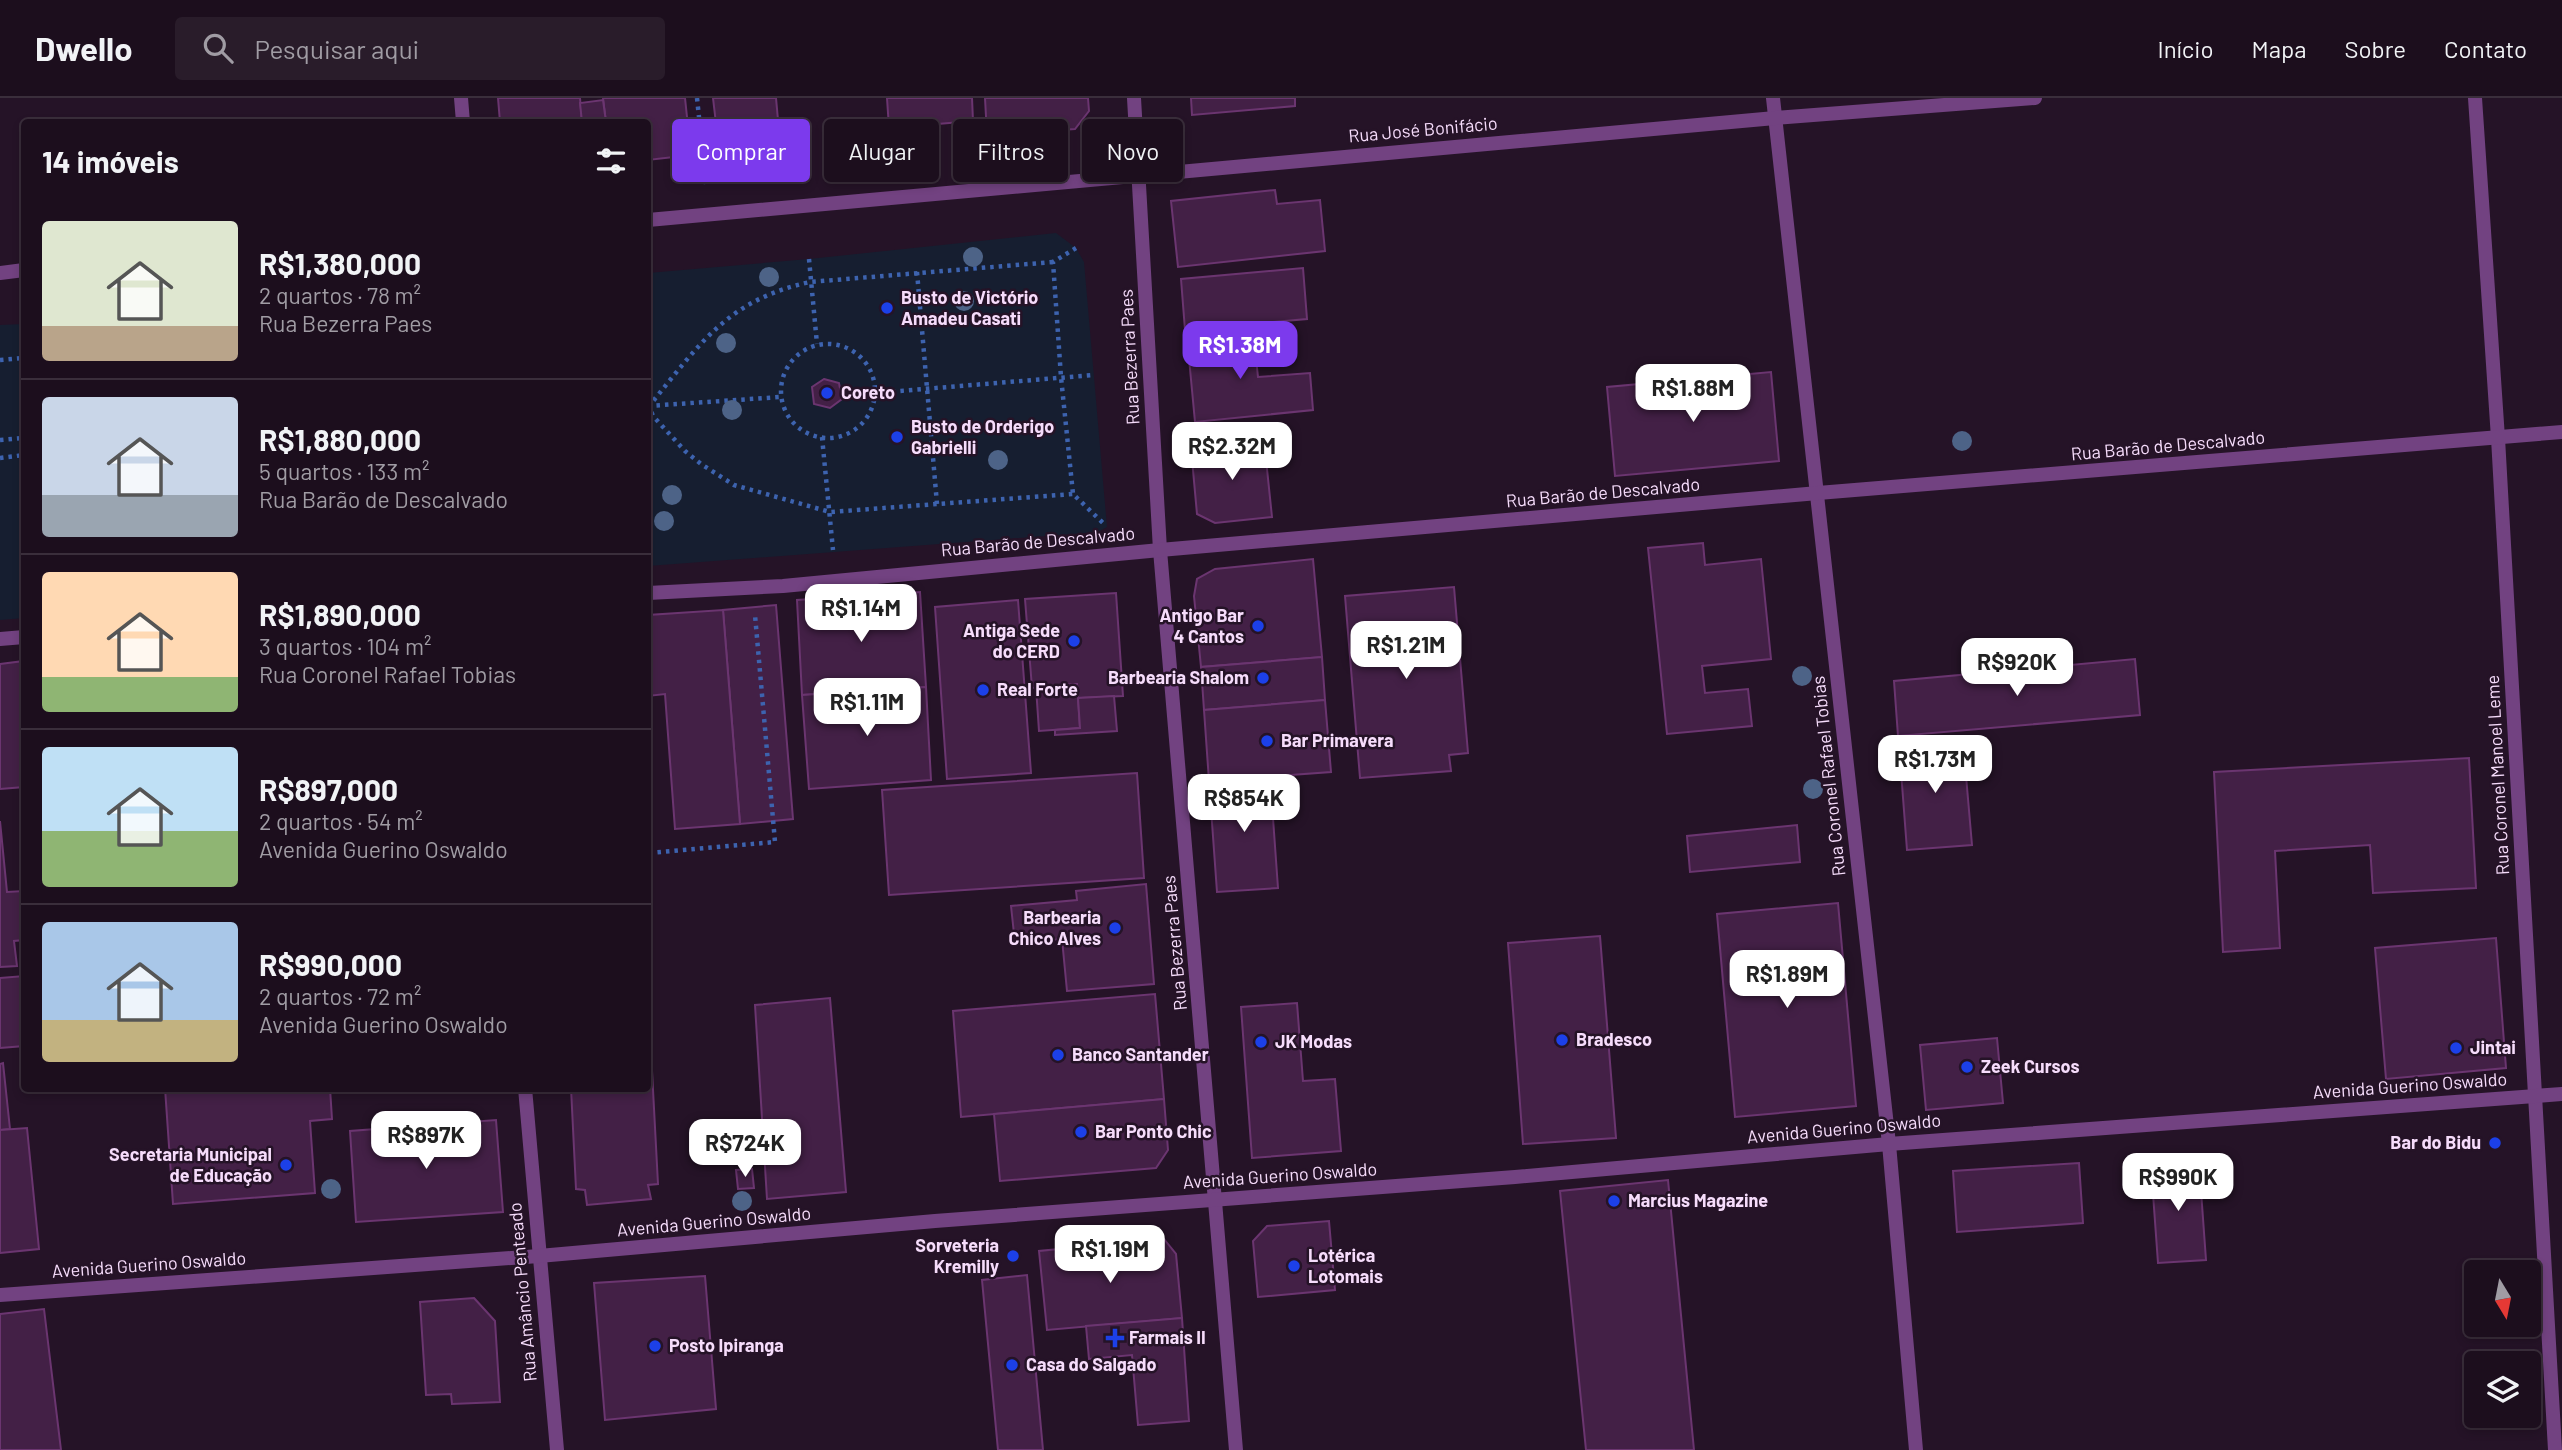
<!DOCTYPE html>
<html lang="pt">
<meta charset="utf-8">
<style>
body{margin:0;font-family:Barlow,sans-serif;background:#291c2a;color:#f1f3f6;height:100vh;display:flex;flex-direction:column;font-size:26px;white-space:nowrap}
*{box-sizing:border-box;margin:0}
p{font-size:23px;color:#a09ca4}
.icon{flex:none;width:38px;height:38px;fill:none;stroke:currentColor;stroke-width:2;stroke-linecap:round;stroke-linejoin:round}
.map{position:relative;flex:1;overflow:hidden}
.sheet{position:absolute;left:21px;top:21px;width:630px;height:973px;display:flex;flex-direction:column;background:#1c0e1d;border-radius:7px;box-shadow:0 4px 10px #0003,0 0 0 2px #3a2e3b}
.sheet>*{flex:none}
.guide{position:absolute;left:672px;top:21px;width:665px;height:63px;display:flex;gap:14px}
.needle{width:46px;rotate:170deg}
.controls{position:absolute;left:2464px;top:1162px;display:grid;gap:14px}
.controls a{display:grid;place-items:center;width:77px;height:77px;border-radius:7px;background:#1c0e1d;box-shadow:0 4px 10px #0003,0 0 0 2px #3a2e3b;font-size:35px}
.price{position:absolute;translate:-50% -60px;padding:0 16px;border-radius:14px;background:#fff;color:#222;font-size:23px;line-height:46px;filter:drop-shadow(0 2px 4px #0008)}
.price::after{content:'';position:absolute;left:50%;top:42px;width:21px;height:16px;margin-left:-10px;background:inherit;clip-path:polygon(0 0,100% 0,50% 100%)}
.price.selected{background:#7c3aed;color:#fff}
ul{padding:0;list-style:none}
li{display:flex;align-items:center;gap:21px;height:175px;padding:0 21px}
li+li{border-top:2px solid #3a2e3b}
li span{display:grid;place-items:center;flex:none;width:196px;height:140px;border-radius:7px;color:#555}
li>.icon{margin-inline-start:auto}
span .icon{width:84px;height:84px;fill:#fffc;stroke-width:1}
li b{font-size:30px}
h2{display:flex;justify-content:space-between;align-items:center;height:84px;padding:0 21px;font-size:30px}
.chip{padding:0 24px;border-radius:7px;background:#1c0e1d;box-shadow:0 4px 10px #0003,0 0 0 2px #3a2e3b;font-size:24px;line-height:63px}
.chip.selected{background:#7c3aed;color:#fff}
header{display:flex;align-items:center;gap:42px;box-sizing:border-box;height:98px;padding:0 35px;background:#1c0e1d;border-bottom:2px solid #3a2e3b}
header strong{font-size:33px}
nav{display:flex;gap:38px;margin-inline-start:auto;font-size:24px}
.search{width:490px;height:63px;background:#291c2a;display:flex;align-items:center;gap:18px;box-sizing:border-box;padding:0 24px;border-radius:7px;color:#a09ca4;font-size:26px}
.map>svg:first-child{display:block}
.green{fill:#161e30}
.building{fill:#432046;stroke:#6b3570;stroke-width:2}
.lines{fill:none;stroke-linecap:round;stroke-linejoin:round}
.path{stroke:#3d63af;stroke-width:4.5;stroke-dasharray:3.5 5;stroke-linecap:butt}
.street{stroke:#724281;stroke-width:14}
.tree{fill:#4d6387}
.poi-dot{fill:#1c40e8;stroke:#251327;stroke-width:2.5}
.labels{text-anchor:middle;stroke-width:5;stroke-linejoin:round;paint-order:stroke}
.street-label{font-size:18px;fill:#f6dcfb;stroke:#251327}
.poi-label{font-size:18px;font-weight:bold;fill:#f6dcfb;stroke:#251327;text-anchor:start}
</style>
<header>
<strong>Dwello</strong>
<div class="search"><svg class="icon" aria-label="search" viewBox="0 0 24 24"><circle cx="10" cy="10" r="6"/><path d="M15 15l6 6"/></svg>Pesquisar aqui</div>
<nav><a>Início</a><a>Mapa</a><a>Sobre</a><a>Contato</a></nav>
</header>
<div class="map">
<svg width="2562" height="1352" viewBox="0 0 2562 1352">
<rect width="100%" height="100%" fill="#251327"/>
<g class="green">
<path d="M1056,135L1076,150L1084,164L1107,429L1098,434L648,468V175L809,161Z"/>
<path d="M24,226V520L0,522V227Z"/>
</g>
<g class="building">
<path d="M498,0H580L582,24H500Z"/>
<path d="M603,0H685L691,57L648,62V24H606Z"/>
<path d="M713,0H776L780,44L719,51Z"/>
<path d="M887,0H972L973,23L889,30Z"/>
<path d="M985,0H1088L1089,13L1075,31L987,37Z"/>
<path d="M1191,0H1295V8L1192,17Z"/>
<path d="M603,2L606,24H582L580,5Z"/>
<path d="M1275,92L1277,106L1320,102L1325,153L1178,169L1171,103Z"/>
<path d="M1303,170L1307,221L1185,232L1181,181Z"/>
<path d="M1253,232L1258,279L1310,275L1313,312L1195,324L1187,239Z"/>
<path d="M1771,274L1779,363L1615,378L1607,289Z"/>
<path d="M824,281L839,285L842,301L830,310L814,306L812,289Z"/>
<path d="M1264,342L1272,419L1215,425L1197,416L1191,350Z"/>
<path d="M1703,445L1705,467L1761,461L1771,561L1702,568L1705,595L1748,591L1752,628L1667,636L1648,450Z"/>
<path d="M1313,461L1322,559L1201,569L1194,498L1197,481L1215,471Z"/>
<path d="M1454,489L1468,655L1449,657L1451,673L1360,680L1345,498Z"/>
<path d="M920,494L926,589L802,597L797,502Z"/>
<path d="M1116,495L1123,598L1078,600L1077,586L1032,590L1025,501Z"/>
<path d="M1018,502L1031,675L947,681L935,509Z"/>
<path d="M776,507L793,721L740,726L723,512Z"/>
<path d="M723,512L740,726L675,731L665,596L648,598V517Z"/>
<path d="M1322,559L1325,602L1204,612L1201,569Z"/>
<path d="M2135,561L2140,617L1898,638L1894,583Z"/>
<path d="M24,563V689L0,691V566Z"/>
<path d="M1077,586L1080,630L1039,633L1036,589Z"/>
<path d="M926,589L931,682L809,691L802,597Z"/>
<path d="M1114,598L1117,633L1055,637V632L1080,630L1078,600Z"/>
<path d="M1325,602L1331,674L1209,683L1204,612Z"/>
<path d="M1963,643L1972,747L1907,752L1899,647Z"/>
<path d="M2469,660L2476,790L2373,795L2370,747L2275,753L2280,850L2223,854L2214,674Z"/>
<path d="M1137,675L1144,780L889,797L882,692Z"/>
<path d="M1270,678L1278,790L1217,794L1209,683Z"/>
<path d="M0,723L7,794L24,793V842L14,843L17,868L0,869Z"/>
<path d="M1797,727L1800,764L1690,774L1687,738Z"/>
<path d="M1146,786L1154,886L1067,893L1062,841L1015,845L1011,808L1077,802L1076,793Z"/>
<path d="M1838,805L1856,1008L1735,1019L1717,816Z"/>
<path d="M1600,838L1616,1040L1523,1046L1508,845Z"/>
<path d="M2496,840L2506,970L2386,981L2375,850Z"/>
<path d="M24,878V948L0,950V880Z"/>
<path d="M1155,896L1164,1001L961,1019L953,913Z"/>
<path d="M830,900L846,1094L767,1101L755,907Z"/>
<path d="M1297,905L1303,983L1335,981L1341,1053L1252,1060L1241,909Z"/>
<path d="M648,916H649L658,1086L648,1087L651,1101L587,1107L585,1092L576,1091L571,990H648Z"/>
<path d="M1997,940L2003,1005L1926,1012L1920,947Z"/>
<path d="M3,965L10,1031L0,1032V966Z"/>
<path d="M165,990H330L332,1021L310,1023L315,1095L173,1106Z"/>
<path d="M1164,1001L1168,1052L1156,1070L1000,1083L994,1016Z"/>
<path d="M496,1022L503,1114L356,1124L350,1033Z"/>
<path d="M27,1030L39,1151L0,1155V1032Z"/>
<path d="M2079,1065L2083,1125L1957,1134L1953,1073Z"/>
<path d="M2199,1065L2206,1162L2158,1165L2151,1068Z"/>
<path d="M752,1071L754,1090L738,1091L736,1072Z"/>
<path d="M1668,1082L1694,1352H1586L1560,1093Z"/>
<path d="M1329,1123L1335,1192L1258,1199L1253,1143L1267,1128Z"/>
<path d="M1164,1141L1176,1156L1182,1220L1047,1232L1039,1153Z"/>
<path d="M1027,1177L1043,1352H998L982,1182Z"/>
<path d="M705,1178L716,1311L605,1322L594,1185Z"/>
<path d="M474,1200L495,1223L500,1304L452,1306L451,1296L426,1297L420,1204Z"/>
<path d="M44,1211L61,1352H0V1216Z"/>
<path d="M1182,1220L1189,1323L1138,1327L1132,1257L1089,1261L1086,1228Z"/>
</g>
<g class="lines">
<g class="path">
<path d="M697,0L706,86"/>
<path d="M1076,150L1053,164L1061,279L1073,396L1104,426"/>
<path d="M809,161L817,246"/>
<path d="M1053,164L810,184C727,202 700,246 649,308L653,318L685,353L701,366L734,387L830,414L1073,396"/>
<path d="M917,174L937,406"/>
<circle cx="828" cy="293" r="47"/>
<path d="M0,262L24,260"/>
<path d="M875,295L1094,277"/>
<path d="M648,308L780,299"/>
<path d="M822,339L833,452"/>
<path d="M0,342L24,340"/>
<path d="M0,360L24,357"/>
<path d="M649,755L775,744L755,517"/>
</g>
<g class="street">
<path d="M461,0L463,24"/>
<path d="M1134,0L1160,452L1236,1352"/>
<path d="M1773,0L1889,1046L1916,1352"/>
<path d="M2475,0L2498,340L2555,1352"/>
<path d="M648,122L1775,20L2035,0"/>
<path d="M0,175L24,172"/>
<path d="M648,495L783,488L1160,452L1818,395L2562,334"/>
<path d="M0,541L24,539"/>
<path d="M525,990L557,1352"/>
<path d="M0,1197L539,1158L935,1123L1515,1079L1889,1046L2562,996"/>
</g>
</g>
<g class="tree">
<circle cx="973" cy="159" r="10"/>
<circle cx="769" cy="179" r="10"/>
<circle cx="964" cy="203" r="10"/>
<circle cx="726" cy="245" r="10"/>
<circle cx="732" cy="312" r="10"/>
<circle cx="1962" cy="343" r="10"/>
<circle cx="998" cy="362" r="10"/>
<circle cx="672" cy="397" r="10"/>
<circle cx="664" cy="423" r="10"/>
<circle cx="1802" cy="578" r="10"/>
<circle cx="1813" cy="691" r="10"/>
<circle cx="331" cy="1091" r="10"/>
<circle cx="742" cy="1103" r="10"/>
</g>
<g class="poi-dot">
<circle cx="887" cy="210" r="7"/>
<circle cx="827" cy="295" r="7"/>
<circle cx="897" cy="339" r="7"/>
<circle cx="1258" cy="528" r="7"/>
<circle cx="1074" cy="543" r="7"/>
<circle cx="1263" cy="580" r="7"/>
<circle cx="983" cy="592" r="7"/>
<circle cx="1267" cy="643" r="7"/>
<circle cx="1115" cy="830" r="7"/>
<circle cx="1562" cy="942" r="7"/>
<circle cx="1261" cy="944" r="7"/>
<circle cx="2456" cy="950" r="7"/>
<circle cx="1058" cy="957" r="7"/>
<circle cx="1967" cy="969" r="7"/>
<circle cx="1081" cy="1034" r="7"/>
<circle cx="2495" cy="1045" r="7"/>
<circle cx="286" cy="1067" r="7"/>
<circle cx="1614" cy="1103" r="7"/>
<circle cx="1013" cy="1158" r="7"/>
<circle cx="1294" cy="1168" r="7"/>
<path d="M1111.5 1229.5h7v7h7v7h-7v7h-7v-7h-7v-7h7z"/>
<circle cx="655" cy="1248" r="7"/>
<circle cx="1012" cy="1267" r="7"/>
</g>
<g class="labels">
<g class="street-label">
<text transform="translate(1423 32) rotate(-5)" y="6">Rua José Bonifácio</text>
<text transform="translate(1130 259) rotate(-93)" y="6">Rua Bezerra Paes</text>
<text transform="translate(2168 348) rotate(-5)" y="6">Rua Barão de Descalvado</text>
<text transform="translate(1603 395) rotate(-5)" y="6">Rua Barão de Descalvado</text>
<text transform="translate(1038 444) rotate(-5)" y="6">Rua Barão de Descalvado</text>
<text transform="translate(2498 677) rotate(-93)" y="6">Rua Coronel Manoel Leme</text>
<text transform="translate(1829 678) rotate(-96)" y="6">Rua Coronel Rafael Tobias</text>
<text transform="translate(1175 845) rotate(-95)" y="6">Rua Bezerra Paes</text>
<text transform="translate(2410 988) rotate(-4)" y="6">Avenida Guerino Oswaldo</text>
<text transform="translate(1844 1031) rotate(-5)" y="6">Avenida Guerino Oswaldo</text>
<text transform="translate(1280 1078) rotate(-4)" y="6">Avenida Guerino Oswaldo</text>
<text transform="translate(714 1124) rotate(-5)" y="6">Avenida Guerino Oswaldo</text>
<text transform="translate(149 1167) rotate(-4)" y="6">Avenida Guerino Oswaldo</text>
<text transform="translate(523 1194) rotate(-95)" y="6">Rua Amâncio Penteado</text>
</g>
<g class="poi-label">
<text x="901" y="206">Busto de Victório<tspan x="901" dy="21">Amadeu Casati</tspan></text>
<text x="841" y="301">Coreto</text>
<text x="911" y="335">Busto de Orderigo<tspan x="911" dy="21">Gabrielli</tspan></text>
<text x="1244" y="524" text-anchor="end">Antigo Bar<tspan x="1244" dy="21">4 Cantos</tspan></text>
<text x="1060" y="539" text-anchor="end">Antiga Sede<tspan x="1060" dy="21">do CERD</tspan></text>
<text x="1249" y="586" text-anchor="end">Barbearia Shalom</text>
<text x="997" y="598">Real Forte</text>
<text x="1281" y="649">Bar Primavera</text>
<text x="1101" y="826" text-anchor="end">Barbearia<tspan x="1101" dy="21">Chico Alves</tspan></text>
<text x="1576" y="948">Bradesco</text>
<text x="1275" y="950">JK Modas</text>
<text x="2470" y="956">Jintai</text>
<text x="1072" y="963">Banco Santander</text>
<text x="1981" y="975">Zeek Cursos</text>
<text x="1095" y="1040">Bar Ponto Chic</text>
<text x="2481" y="1051" text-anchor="end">Bar do Bidu</text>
<text x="272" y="1063" text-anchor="end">Secretaria Municipal<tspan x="272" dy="21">de Educação</tspan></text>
<text x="1628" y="1109">Marcius Magazine</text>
<text x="999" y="1154" text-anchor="end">Sorveteria<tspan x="999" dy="21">Kremilly</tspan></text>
<text x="1308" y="1164">Lotérica<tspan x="1308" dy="21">Lotomais</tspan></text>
<text x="1129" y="1246">Farmais II</text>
<text x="669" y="1254">Posto Ipiranga</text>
<text x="1026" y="1273">Casa do Salgado</text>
</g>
</g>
</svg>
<div class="controls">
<a><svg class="needle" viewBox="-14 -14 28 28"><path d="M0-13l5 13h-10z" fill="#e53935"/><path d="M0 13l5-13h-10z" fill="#a09ca4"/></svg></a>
<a><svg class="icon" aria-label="layers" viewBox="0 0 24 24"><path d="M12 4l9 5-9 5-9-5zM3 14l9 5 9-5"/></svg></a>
</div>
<b class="price selected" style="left:1240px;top:283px">R$1.38M</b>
<b class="price" style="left:1693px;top:326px">R$1.88M</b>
<b class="price" style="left:1232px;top:384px">R$2.32M</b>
<b class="price" style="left:861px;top:546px">R$1.14M</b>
<b class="price" style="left:1406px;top:583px">R$1.21M</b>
<b class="price" style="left:2017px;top:600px">R$920K</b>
<b class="price" style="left:867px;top:640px">R$1.11M</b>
<b class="price" style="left:1935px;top:697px">R$1.73M</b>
<b class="price" style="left:1244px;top:736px">R$854K</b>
<b class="price" style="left:1787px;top:912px">R$1.89M</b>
<b class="price" style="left:426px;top:1073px">R$897K</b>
<b class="price" style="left:745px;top:1081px">R$724K</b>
<b class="price" style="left:2178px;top:1115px">R$990K</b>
<b class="price" style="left:1110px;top:1187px">R$1.19M</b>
<div class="guide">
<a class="chip selected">Comprar</a>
<a class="chip">Alugar</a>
<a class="chip">Filtros</a>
<a class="chip">Novo</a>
</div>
<section class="sheet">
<h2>14 imóveis<svg class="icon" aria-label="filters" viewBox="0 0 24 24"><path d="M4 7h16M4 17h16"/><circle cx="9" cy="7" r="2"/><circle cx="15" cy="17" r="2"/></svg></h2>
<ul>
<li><span style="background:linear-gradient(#dfe7d0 75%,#b9a48a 0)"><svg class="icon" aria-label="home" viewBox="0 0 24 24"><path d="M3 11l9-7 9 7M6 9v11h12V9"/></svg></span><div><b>R$1,380,000</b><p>2 quartos · 78 m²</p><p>Rua Bezerra Paes</p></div></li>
<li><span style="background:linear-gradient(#c9d6e8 70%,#9aa5b1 0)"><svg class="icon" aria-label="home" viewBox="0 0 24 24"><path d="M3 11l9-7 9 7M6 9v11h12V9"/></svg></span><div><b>R$1,880,000</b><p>5 quartos · 133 m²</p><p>Rua Barão de Descalvado</p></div></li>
<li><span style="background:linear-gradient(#ffd9b3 75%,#8fb573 0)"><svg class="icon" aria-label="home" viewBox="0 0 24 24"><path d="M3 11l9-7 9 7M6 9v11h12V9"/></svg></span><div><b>R$1,890,000</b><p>3 quartos · 104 m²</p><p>Rua Coronel Rafael Tobias</p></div></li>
<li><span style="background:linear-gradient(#bfe0f5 60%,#8fb573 0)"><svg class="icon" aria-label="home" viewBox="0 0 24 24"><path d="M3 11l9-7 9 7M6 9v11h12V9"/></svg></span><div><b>R$897,000</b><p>2 quartos · 54 m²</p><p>Avenida Guerino Oswaldo</p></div></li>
<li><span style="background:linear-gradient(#a9c7e8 70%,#c2b280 0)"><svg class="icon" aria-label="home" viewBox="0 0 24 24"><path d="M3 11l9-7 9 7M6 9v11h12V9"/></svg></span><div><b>R$990,000</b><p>2 quartos · 72 m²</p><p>Avenida Guerino Oswaldo</p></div></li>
</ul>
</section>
</div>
